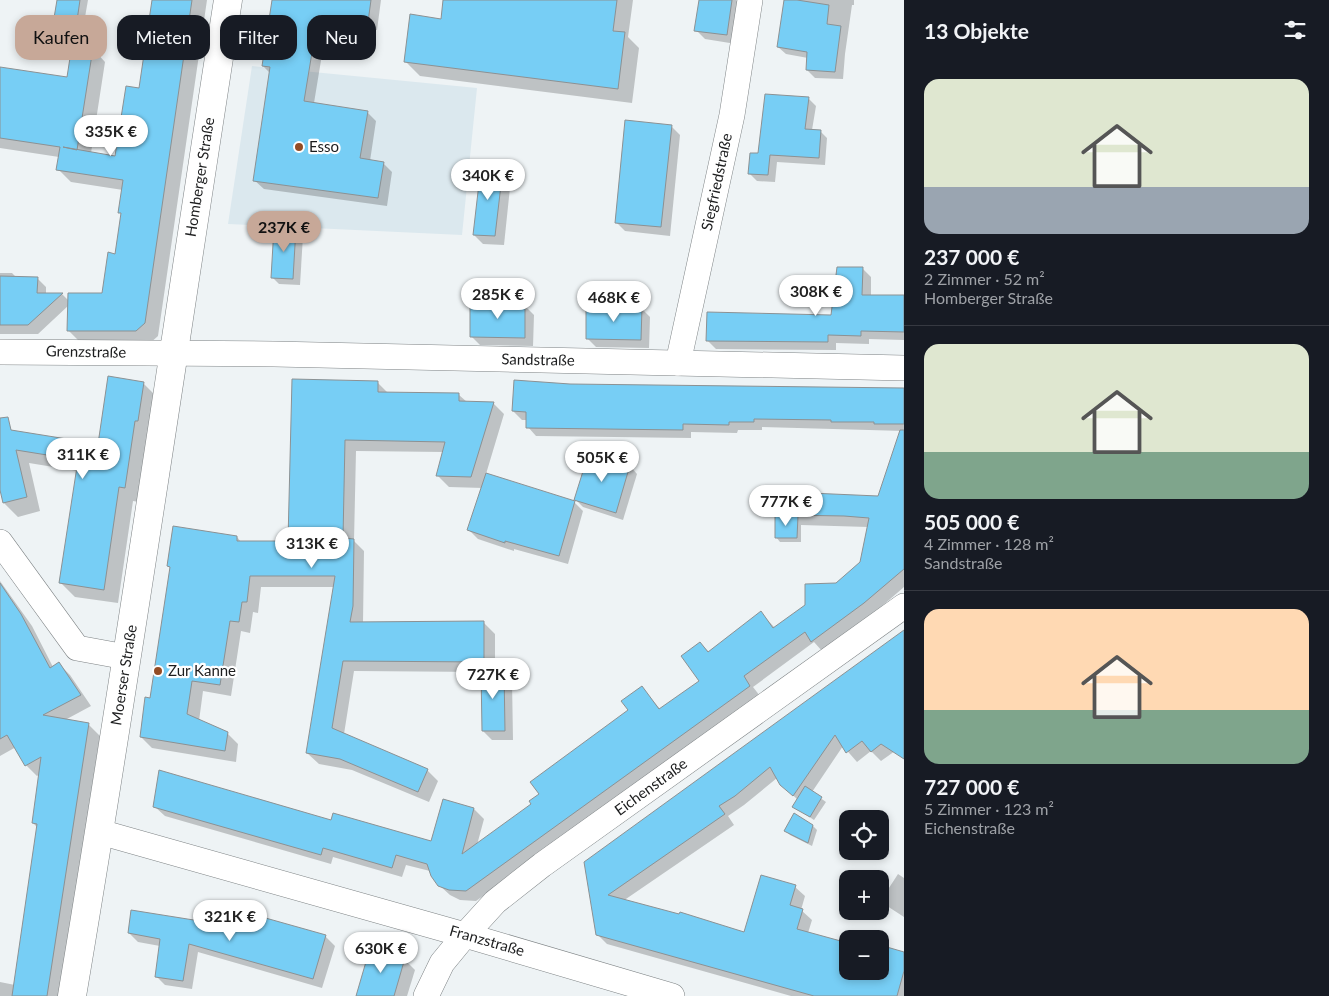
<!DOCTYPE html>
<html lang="de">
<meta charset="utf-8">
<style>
body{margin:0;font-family:Lato,sans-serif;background:#242831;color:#f1f3f6;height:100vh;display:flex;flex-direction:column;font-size:19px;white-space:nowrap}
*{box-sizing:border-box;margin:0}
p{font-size:16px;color:#9ea1a6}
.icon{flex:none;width:28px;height:28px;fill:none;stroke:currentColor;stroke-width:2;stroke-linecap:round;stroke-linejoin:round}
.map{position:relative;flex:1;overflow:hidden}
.side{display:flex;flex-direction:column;background:#171b24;width:425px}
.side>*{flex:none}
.banner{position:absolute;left:15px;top:15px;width:475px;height:45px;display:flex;gap:10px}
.buttons{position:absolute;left:839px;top:810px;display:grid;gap:10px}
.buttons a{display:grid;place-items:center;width:50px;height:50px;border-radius:10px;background:#171b24;box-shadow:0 2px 8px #0003;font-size:25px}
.price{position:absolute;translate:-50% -42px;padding:0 11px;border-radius:18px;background:#fff;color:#222;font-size:16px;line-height:32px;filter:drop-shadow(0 1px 2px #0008)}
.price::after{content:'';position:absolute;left:50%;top:30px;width:15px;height:11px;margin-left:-8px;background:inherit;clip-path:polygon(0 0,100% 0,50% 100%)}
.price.selected{background:#c7a898;color:#111}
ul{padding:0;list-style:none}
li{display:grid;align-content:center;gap:10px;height:265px;padding:0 20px}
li+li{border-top:1px solid #363941}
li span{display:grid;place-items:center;height:155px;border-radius:15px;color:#555}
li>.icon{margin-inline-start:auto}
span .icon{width:90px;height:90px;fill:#fffc;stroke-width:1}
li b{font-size:21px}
h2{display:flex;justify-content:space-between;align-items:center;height:60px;padding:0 20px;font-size:21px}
.pill{padding:0 18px;border-radius:15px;background:#171b24;box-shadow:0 2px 8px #0003;font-size:18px;line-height:45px}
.pill.selected{background:#c7a898;color:#111}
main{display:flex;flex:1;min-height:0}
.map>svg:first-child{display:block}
.built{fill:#dbe8ee}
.shadow{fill:#0003}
.building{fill:#77cef5;stroke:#8c9193}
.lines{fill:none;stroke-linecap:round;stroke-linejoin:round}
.minor-casing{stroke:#7e8385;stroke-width:26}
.secondary-casing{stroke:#7e8385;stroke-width:29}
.minor{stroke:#fff;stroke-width:25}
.secondary{stroke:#fff;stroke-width:28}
.poi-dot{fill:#934c25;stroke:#fff;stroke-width:2}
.labels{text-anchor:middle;stroke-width:4.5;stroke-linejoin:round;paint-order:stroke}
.poi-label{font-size:15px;fill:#1c1d1e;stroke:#fff;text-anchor:start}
.street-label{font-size:15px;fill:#1c1d1e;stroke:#fff}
</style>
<main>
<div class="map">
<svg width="904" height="996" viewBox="0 0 904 996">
<rect width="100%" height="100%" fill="#eef3f5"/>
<path class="built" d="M252,66L477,88L462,235L228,224Z"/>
<g class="shadow">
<path d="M58,0H88L81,40L60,37L53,30Z"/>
<path d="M153,0H207L158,336L149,344L81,343L68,330L69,305L38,334H0V273H12L17,278H37L46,287V294H62L69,301L103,294L116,255L122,215L120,212L123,190L71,182L58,169L59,157L0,148V104L68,79L93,49L105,62L91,153L117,157L140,90Z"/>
<path d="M273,0H381L377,30L327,24L314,103L367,112L376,121L370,161L383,163L392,172L387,206L264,189L254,180L270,73L263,66Z"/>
<path d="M444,0H633L628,37L639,48L632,103L420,76L405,61L442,20Z"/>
<path d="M700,0H736L741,5L736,44L705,39L696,30Z"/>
<path d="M785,0H854V5H852L845,54L843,79L815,78L807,70L808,58L786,54L778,47Z"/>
<path d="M809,99L816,106L812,130L820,131L827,138L825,165L777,162L775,182L757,181L750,174L759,154Z"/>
<path d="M671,126L680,135L670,236L625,231L616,222Z"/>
<path d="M502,169L511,178L504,245L483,244L474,235Z"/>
<path d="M296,230L303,236L300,285L279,284L272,277Z"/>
<path d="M862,268L871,277V296L904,297V340L869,339V344L836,343V350L716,349L707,340L832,316Z"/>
<path d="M525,306L534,315L533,346L480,345L471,336Z"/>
<path d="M641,308L650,317L649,348L596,347L587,338Z"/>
<path d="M293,380L377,382L389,394L459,395L467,402L493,403L504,414L486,474L574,502L583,511L568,564L514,549V551L478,539L469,530L483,488L449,487L438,476L444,452L356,451L354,541L364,551L363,623L483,622L495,634V671H503L512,680L513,740H492L483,731L482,672L354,671L344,734L427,770L438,781L429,802L352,770L319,764L307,753L335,587H261L258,613L253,612L250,633L241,631L231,696L203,691L199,721L227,733L238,744L236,762L152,748L141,737L152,699L171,568L168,566L237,537L241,542H290Z"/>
<path d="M143,383L157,397L139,502L133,501L118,603L75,597L61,583L78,471L29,463L40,511L18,517L4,503L0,484V429L99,445Z"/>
<path d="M570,385L904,390V431L762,427V430H738L737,433L691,432V438L536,436L528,427L527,420H522L513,411Z"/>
<path d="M904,461V587L874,613L822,651L814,642L753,687L760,696L476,901L460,900L450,895L439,885L430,871L406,865L402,877L333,857L331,864L165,816L154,806L332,822L432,842L474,809L484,819L477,845L533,804L629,710L642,688L660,709L701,681L700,643L709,652L761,613L775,628L836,584L861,563L868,527L801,525V542H780L776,537L790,518L787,515L879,497Z"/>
<path d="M630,466L637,474L623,520L583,507L575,499Z"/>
<path d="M0,581L32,626L53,667L59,664L70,675L91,706L65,720L89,725L100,736L59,996H0V982L15,985L38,828L33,823L40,774L37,776L26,765L16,747L0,756Z"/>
<path d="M904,636V713L902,746L881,761L871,751L857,762L843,746L812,792L826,802L814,820L793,806L798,800L781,784L777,778L744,805L728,816L734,825L623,901L744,933L795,887L805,896L801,910L812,920L808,933L848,971H880V963L904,970V996H791L607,944L597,934L585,862Z"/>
<path d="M813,826L817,830L812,846L790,835L785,830Z"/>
<path d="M898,874L904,878V917L884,904L889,894L887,891Z"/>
<path d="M226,926L325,936L335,946L322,988L198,952L192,989L165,985L156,976L160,946L138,942L129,933Z"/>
<path d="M404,959L415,970L407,996H357Z"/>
</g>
<g class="building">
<path d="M57,0H80L75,34L52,30Z"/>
<path d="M152,0H192L145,323L136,331H67L68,293H102L108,252L115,254L121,213H118L123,180L56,170L60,147L0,138V67L67,77L72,45L93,48L77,150L63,147L115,156L126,86L139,88Z"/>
<path d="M272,0H371L368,22L318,16L304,101L368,111L360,158L384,162L378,198L253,181L270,67L262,66Z"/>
<path d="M443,0H617L613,31L625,32L618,89L404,62L410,14L441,19Z"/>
<path d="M699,0H732L727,35L694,31Z"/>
<path d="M784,0H797L829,5L827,24L841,26L835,72L806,70L807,52L777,47Z"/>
<path d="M765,94L809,97L805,129L821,130L819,158L770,155L768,175L748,174L750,153H758Z"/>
<path d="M625,120L672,125L661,227L615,223Z"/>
<path d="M481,166L503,168L495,236L473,235Z"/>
<path d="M274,227L296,228L293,279L271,278Z"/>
<path d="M837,267H863L862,295H904V332L861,331V336L828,335V342L706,341L707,312L831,315Z"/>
<path d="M0,276L38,277L37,293H63L28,325H0Z"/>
<path d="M470,303L525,304V338L470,337Z"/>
<path d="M586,306L642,307L641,340L586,339Z"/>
<path d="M108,376L144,382L138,421H135L125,488L119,487L104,590L59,583L78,460L16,450L27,497L3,503L0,490V418L8,417L11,430L98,444Z"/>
<path d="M292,379L378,381V392L459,393V401L494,402L471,477L436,476L445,442L345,440L343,538L354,539L353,606L350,622L484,621V662L343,661L332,728L428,769L418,792L340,759L306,753L335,576H250L247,602H242L239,622L230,621L220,685L192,681L187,714L228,732L225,751L140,737L145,697L150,698L170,567L167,566L173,526L237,536V541H288Z"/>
<path d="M514,380L570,384L904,388V424H874V422H831V420L754,419V422H729V425L683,424V430L526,428V412L512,411Z"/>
<path d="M900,430H904V569L864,603L811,642L805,632L744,676L750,686L466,891L449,890L438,886L431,876L427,864L396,855L392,868L323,848L321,855L153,807L159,770L331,820L333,813L431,841L443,799L474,808L462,854L531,804L529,801L539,794L530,782L628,710L621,701L642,686L659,709L699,681L681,656L700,642L708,652L761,611L773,628L805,605V584L836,583L860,562L869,518L844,516L786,515L787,492L878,496Z"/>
<path d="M589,452L630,465L616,513L574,500Z"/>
<path d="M486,473L575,501L559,556L505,541V543L467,530Z"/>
<path d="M775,516H798L797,538H775Z"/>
<path d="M0,583L21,614L50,668L59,662L81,695L43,715L89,723L47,996H12L37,824L32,823L41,757L25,766L7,735L0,739Z"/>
<path d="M904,630V759L881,744L871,752L862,741L846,753L835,735L793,796L780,785L770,767L735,796L719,806L725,814L608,895L679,914L680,912L744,932L761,875L796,885L790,905L803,909L797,929L848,943V971H880V945L904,952V971L897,996H814L596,935L584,862Z"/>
<path d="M481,670H504L505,731H482Z"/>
<path d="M805,786L822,797L810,817L792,807Z"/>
<path d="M794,813L813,825L808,843L784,831Z"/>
<path d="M230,908L326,935L313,979L189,944L183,981L155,977L160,939L128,933L131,910L225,925Z"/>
<path d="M370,948L405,958L394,996H356Z"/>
</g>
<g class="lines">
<g class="minor-casing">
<g id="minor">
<path d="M0,352L274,354L904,368"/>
<path d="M678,363L732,115L750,0"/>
<path d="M0,542L77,648L126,657"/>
<path d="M100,832L465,935L672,996"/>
<path d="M426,996L442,963L465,935L495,902L542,865L904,606"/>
</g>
</g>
<g class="secondary-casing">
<path id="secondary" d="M72,996C128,665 176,332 228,0"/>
</g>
<use href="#minor" class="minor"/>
<use href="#secondary" class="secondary"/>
</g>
<g class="poi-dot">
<circle cx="299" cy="147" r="5"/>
<circle cx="158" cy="671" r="5"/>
</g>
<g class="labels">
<g class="poi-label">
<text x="309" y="152">Esso</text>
<text x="168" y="676">Zur Kanne</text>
</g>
<g class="street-label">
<text transform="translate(200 177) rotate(-81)" y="5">Homberger Straße</text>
<text transform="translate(717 182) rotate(-78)" y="5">Siegfriedstraße</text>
<text transform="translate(86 352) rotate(1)" y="5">Grenzstraße</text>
<text transform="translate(538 360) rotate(1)" y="5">Sandstraße</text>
<text transform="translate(124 675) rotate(-81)" y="5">Moerser Straße</text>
<text transform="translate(651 787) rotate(-36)" y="5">Eichenstraße</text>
<text transform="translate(487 941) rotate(16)" y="5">Franzstraße</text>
</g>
</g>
</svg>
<div class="buttons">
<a><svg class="icon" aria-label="locate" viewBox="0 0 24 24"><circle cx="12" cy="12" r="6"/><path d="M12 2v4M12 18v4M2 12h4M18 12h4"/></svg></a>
<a>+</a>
<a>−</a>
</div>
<b class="price" style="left:111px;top:157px">335K €</b>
<b class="price" style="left:488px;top:201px">340K €</b>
<b class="price selected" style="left:284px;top:253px">237K €</b>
<b class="price" style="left:816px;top:317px">308K €</b>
<b class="price" style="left:498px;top:320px">285K €</b>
<b class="price" style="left:614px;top:323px">468K €</b>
<b class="price" style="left:83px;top:480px">311K €</b>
<b class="price" style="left:602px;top:483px">505K €</b>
<b class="price" style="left:786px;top:527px">777K €</b>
<b class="price" style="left:312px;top:569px">313K €</b>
<b class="price" style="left:493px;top:700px">727K €</b>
<b class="price" style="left:230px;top:942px">321K €</b>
<b class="price" style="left:381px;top:974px">630K €</b>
<div class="banner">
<a class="pill selected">Kaufen</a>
<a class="pill">Mieten</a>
<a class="pill">Filter</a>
<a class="pill">Neu</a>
</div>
</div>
<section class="side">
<h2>13 Objekte<svg class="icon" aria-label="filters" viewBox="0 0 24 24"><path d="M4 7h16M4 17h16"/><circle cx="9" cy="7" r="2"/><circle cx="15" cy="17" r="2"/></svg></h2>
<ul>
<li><span style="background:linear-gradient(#dfe7d0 70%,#9aa5b1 0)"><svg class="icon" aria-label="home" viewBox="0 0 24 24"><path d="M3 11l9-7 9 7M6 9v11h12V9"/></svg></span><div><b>237 000 €</b><p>2 Zimmer · 52 m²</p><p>Homberger Straße</p></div></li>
<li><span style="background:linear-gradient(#dfe7d0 70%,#7fa58c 0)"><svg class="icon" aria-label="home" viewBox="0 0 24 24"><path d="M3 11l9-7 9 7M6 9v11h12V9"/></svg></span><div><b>505 000 €</b><p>4 Zimmer · 128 m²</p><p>Sandstraße</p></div></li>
<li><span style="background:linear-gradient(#ffd9b3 65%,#7fa58c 0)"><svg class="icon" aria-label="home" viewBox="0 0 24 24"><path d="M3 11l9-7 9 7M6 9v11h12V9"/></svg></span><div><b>727 000 €</b><p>5 Zimmer · 123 m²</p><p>Eichenstraße</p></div></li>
</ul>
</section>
</main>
